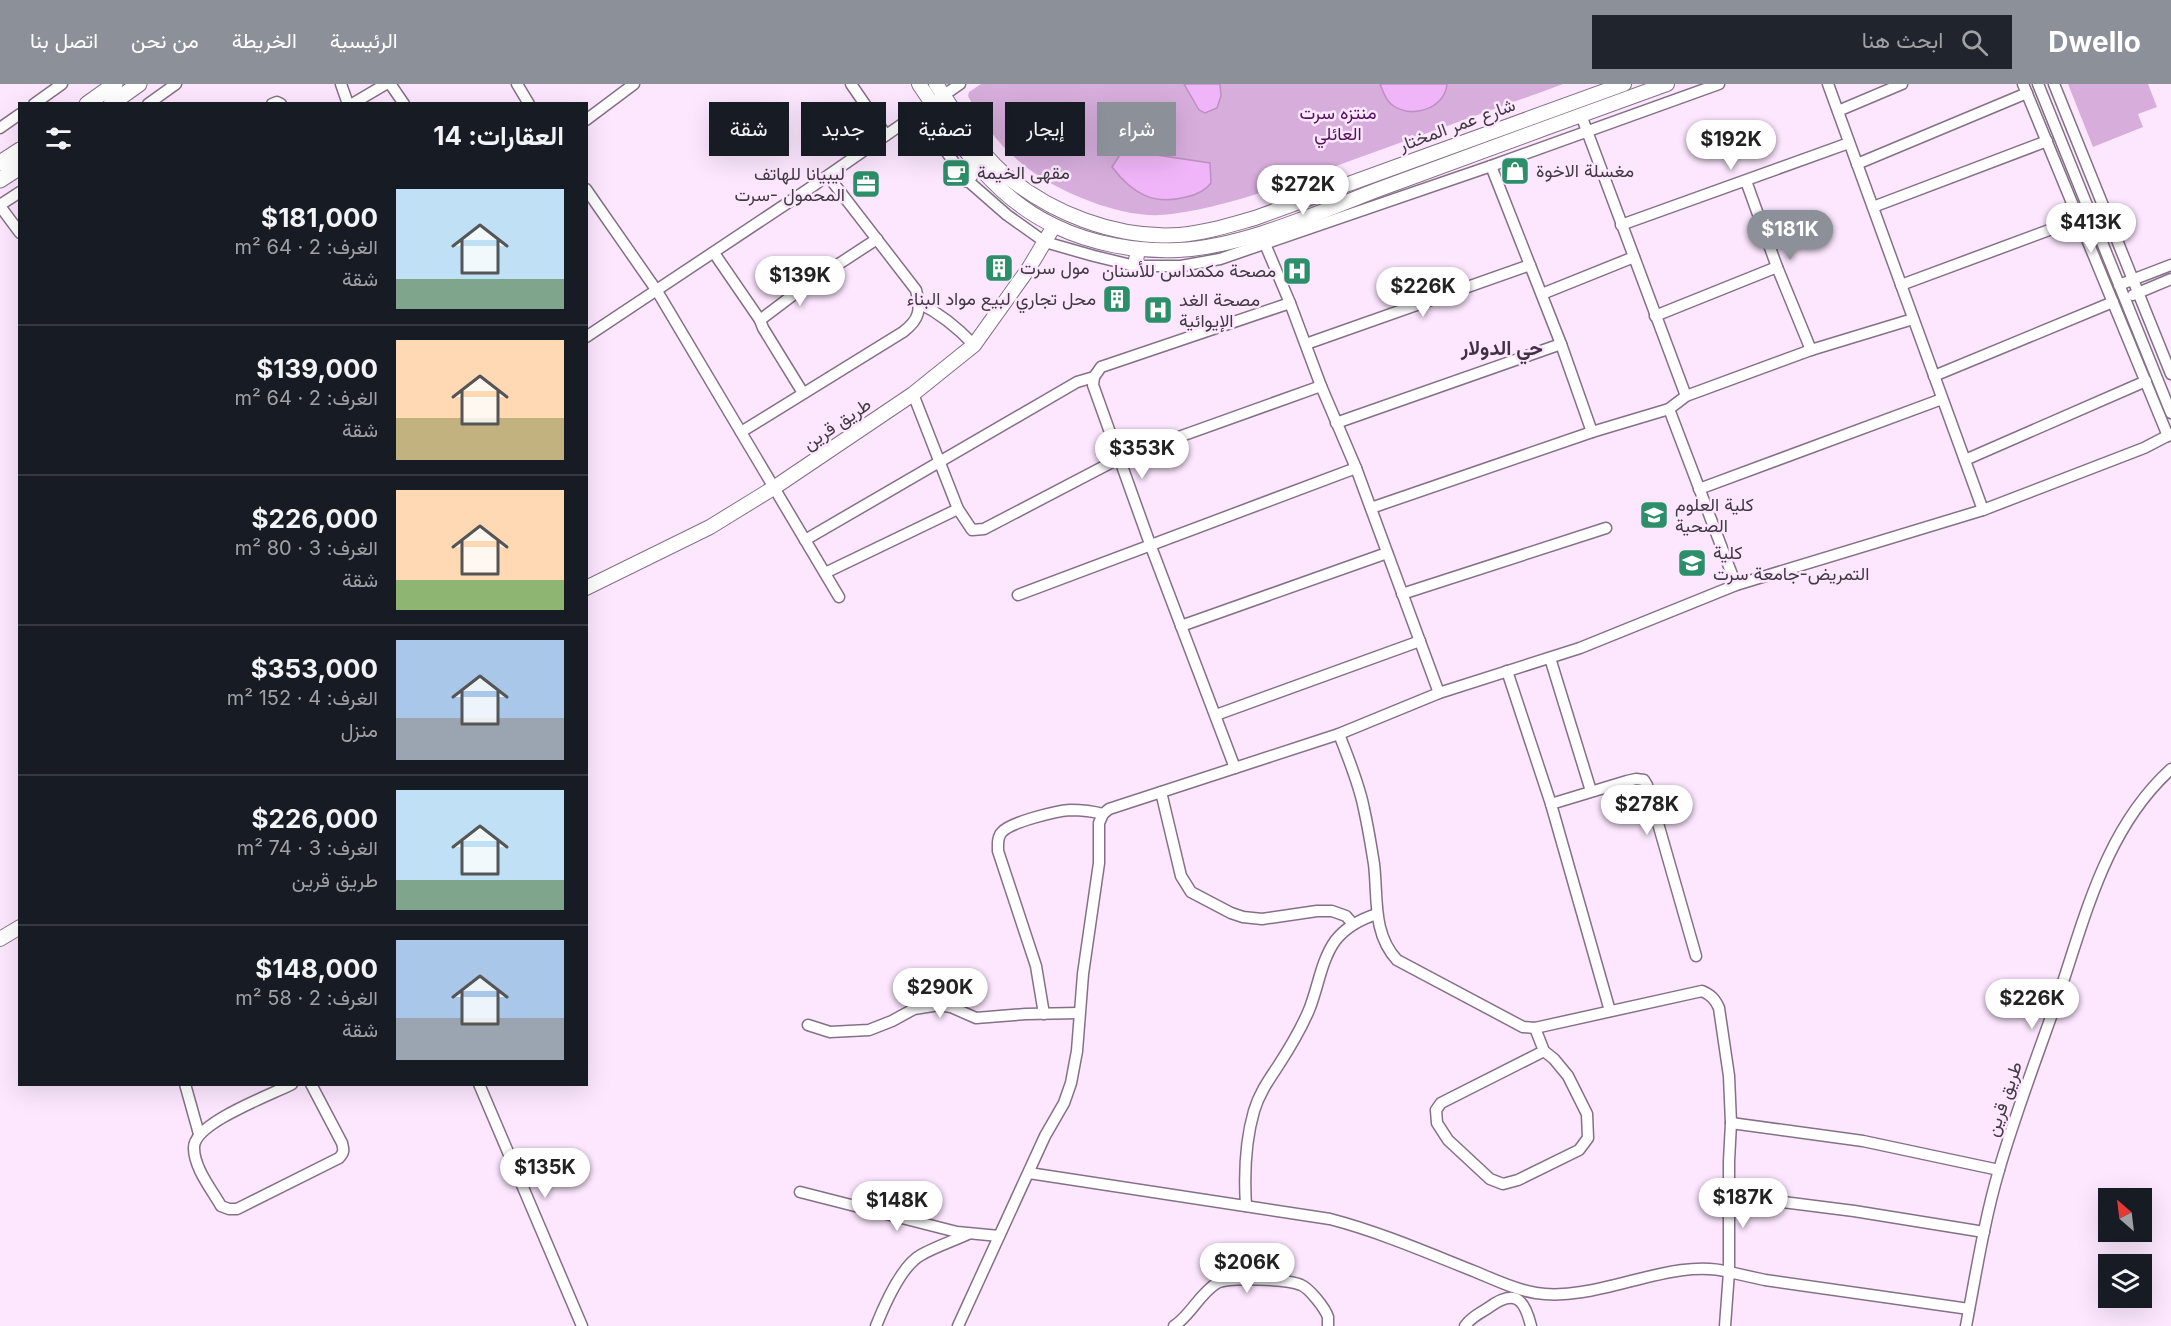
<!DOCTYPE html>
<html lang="ar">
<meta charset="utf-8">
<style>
body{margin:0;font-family:Inter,Vazirmatn,sans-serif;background:#20242c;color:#f1f3f6;direction:rtl;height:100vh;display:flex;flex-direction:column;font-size:22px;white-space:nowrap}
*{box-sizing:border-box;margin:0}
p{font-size:20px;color:#9ea1a6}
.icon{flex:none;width:33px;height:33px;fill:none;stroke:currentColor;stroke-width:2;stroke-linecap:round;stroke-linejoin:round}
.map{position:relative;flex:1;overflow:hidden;direction:ltr}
.panel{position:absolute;left:18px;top:18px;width:570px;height:984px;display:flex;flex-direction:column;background:#171b24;border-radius:0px;box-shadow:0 6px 24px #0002;direction:rtl}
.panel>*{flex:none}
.banner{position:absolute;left:606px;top:18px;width:570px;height:54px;direction:rtl;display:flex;gap:12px}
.needle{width:39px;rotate:332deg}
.controls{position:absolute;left:2098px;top:1104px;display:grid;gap:12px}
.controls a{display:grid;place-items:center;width:54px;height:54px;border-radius:0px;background:#171b24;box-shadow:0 6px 24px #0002;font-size:30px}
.price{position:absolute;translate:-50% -51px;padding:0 14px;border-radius:21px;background:#fff;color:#222;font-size:20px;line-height:39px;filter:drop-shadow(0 2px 3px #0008)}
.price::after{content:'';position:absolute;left:50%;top:36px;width:18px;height:14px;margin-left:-9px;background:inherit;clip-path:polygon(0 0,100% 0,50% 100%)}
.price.selected{background:#8c9099;color:#fff}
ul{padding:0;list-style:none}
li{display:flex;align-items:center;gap:18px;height:150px;padding:0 24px}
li+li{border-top:2px solid #363941}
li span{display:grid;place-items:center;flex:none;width:168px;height:120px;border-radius:0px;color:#555}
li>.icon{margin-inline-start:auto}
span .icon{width:72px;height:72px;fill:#fffc;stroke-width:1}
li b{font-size:26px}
h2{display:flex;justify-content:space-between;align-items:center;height:72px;padding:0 24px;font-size:26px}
.pill{padding:0 21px;border-radius:0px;background:#171b24;box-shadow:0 6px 24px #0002;font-size:21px;line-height:54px}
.pill.selected{background:#8c9099;color:#fff}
header{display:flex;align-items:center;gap:36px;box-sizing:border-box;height:84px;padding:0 30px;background:#8c9099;color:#fff}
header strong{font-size:28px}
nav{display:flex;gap:33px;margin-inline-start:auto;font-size:21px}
.search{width:420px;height:54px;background:#20242c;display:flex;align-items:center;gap:15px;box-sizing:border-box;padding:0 21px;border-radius:0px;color:#9ea1a6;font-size:22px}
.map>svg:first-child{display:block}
.green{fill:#d7addc}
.water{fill:#f0b5f8;stroke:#bc90c1;stroke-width:1.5}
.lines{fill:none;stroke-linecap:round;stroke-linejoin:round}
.minor-casing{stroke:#847186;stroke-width:13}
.major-casing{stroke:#847186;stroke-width:16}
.highway-casing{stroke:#847186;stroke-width:17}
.minor{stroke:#fff;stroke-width:10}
.major{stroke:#fff;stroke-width:14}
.highway{stroke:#fff;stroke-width:15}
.labels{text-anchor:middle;stroke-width:5;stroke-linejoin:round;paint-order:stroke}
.park-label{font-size:18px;fill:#550e5e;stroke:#fce7fe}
.street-label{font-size:18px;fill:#413942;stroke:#fce7fe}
.poi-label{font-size:18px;fill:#413942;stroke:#fce7fe;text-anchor:start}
.neighbourhood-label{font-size:20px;font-weight:bold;fill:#413043;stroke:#fce7fe}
</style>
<header>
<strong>Dwello</strong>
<div class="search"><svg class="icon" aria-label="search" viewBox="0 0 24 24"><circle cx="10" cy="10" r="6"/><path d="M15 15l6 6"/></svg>ابحث هنا</div>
<nav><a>الرئيسية</a><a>الخريطة</a><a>من نحن</a><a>اتصل بنا</a></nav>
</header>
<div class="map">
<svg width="2171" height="1242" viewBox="0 0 2171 1242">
<rect width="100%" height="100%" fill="#fce7fe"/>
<g class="green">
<path d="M981,0H1563C1495,25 1427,49 1358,74C1297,96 1236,121 1172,130C1145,134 1116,127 1092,118C1035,97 996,66 968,12L969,8Z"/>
<path d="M2068,0H2148L2157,23L2138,30L2143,43L2093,63Z"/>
</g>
<g class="water">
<path d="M1184,0H1220L1221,12L1217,24L1205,29L1199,26Z"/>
<path d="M1380,0H1447C1445,25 1410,36 1391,20C1385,15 1383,7 1380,0Z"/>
<path d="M1123,66L1210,79L1211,99C1205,107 1196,111 1186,113C1153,122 1132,109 1112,83Z"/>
</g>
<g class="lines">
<g class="minor-casing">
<g id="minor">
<path d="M341,0L348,20"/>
<path d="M388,0L391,1L404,20"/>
<path d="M517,0L529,20"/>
<path d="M851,0L886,51"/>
<path d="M1828,0L1983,426"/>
<path d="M2023,0L2168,352"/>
<path d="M2038,0L2171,329"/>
<path d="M2054,0L2171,290"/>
<path d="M34,20L62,0"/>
<path d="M148,20L176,0"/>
<path d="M272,20L277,18L281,20"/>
<path d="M352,20L386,0"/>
<path d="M1838,27L1902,0"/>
<path d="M918,29L967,96L1007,131L1045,158L1094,172L1135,182H1181L1220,175L1491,82L1719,0"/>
<path d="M1581,31L1686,312"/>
<path d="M586,36L634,0"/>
<path d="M0,44L20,30"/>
<path d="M1857,80L2027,9"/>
<path d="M1491,82L1561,260L1592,348"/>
<path d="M1746,97L1777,183L1811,266"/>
<path d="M586,105L657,207L839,513"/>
<path d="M0,121L20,108"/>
<path d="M0,122L20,149"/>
<path d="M1873,123L2047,57"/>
<path d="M1621,141L1849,59"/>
<path d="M1265,160L1290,219L1321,302L1356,384L1439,609"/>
<path d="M714,169L760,236"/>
<path d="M1901,201L2079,135"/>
<path d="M2119,201L2171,181"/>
<path d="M1542,210L1634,173"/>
<path d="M2133,211L2171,195"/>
<path d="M919,219C941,230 957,243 974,261"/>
<path d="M1655,232L1777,183"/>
<path d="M586,253L810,104L960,0"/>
<path d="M1306,260L1530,181"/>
<path d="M1934,292L2113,218"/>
<path d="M803,309L763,244L760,236L805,202L877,155"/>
<path d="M913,310L958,425L972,446L984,445L1120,374L1321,302"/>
<path d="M1669,325L1736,501"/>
<path d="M1336,339L1561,260"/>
<path d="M741,348L903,248C920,235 921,226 916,206L828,92"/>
<path d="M1965,376L2146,297"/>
<path d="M1699,405L1942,315"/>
<path d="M1371,424L1592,348L1669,325L1686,312L1811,266L1913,235"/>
<path d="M805,456L1077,298L1094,293"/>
<path d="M825,489L958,425"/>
<path d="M1402,510L1606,444"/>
<path d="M1018,511L1356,384"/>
<path d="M1181,542L1387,469"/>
<path d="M1550,574L1591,707"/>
<path d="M1507,587L1551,720L1610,927"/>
<path d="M1216,631L1420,557"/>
<path d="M1339,650C1348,674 1359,699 1364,725C1368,743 1371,761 1374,780C1378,813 1372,849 1397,876L1523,943L1535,944L1702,907C1711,911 1715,915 1719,924L1729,992L1731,1039L1729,1077V1188L1765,1196L1969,1225"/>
<path d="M1235,684L1150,460L1093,301L1094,293L1101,283L1290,219"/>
<path d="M1161,708L1181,792L1191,808L1231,829L1243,833L1262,835L1317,827H1332L1346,832L1353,840"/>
<path d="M1551,720L1627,697L1636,695L1644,696L1647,701L1696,872"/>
<path d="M1044,930L1036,882L998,767C998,761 997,753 1002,748C1011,738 1056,727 1070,726C1081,726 1092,727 1103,730"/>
<path d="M808,941L830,948L869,946L892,937L914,925L939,921L951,923L976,934L1026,930L1079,929"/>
<path d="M1535,944L1544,967L1554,975L1568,992L1587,1030L1588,1054L1579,1066L1518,1096L1503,1100L1490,1095L1448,1056L1437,1039L1436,1026L1441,1019L1544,967"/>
<path d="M185,1000L199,1050"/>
<path d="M292,1000C271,1011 193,1039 194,1064C194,1084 212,1106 221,1122L229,1125H237L339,1074C344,1069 344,1066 342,1059L311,1000"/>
<path d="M479,1000L582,1242"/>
<path d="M1731,1039L1863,1057L1999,1086"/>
<path d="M1029,1089L1330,1135C1380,1148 1428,1169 1476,1188C1495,1196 1516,1206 1536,1209C1598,1219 1671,1172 1729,1188L1725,1242"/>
<path d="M800,1108L957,1148L999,1152"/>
<path d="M1728,1111L1854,1127L1984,1148"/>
<path d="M1246,1122C1244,1090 1245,1058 1254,1027C1259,1010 1268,997 1278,982C1289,965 1301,945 1309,926C1318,904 1321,877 1335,857C1345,844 1361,835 1377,830"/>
<path d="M876,1242C884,1222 901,1182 921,1171C935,1163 953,1157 968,1150"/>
<path d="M958,1242L1045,1052L1064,1019L1071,999L1077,967L1083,890L1099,779V739L1103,730L1109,725L1339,650L1439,609L1580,564L1736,501L1983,426L2144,364L2171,350"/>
<path d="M1174,1242C1191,1231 1200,1209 1217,1199C1229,1193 1288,1195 1301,1201C1309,1204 1325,1224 1328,1233C1328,1234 1328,1240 1328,1242"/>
<path d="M1465,1242C1471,1233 1479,1230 1488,1224C1514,1205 1524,1213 1531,1242"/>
<path d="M1966,1242C1976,1190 1984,1137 1999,1086C2016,1027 2039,968 2059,910C2086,830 2106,744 2171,685"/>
</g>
</g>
<g class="major-casing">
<g id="major">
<path d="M919,0C956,55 992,113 1055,142C1092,160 1137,168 1178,166C1243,163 1317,129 1377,106C1474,70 1570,35 1667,0"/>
<path d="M936,0C956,29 975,64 1002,88C1049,129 1116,155 1179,151C1205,149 1230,141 1255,134L1624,0"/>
<path d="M967,96L977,82"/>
<path d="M1135,182L1138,165"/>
<path d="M586,504L710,443L775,403L913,310L974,261L1029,184L1054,142"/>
<path d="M0,855L20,843"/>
</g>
</g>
<g class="highway-casing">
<g id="highway">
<path d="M87,20L115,0"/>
<path d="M111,20L139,0"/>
<path d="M0,79L20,66"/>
<path d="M0,96L20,83"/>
</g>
</g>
<use href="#minor" class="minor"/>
<use href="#major" class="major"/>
<use href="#highway" class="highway"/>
</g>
<defs>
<g id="shop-square" transform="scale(1.5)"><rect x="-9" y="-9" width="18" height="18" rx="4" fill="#2d8f69" stroke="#fce7fe"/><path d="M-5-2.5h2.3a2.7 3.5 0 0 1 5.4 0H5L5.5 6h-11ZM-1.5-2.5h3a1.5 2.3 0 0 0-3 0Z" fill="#fff"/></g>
<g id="cafe-square" transform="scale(1.5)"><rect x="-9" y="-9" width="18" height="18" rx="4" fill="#2d8f69" stroke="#fce7fe"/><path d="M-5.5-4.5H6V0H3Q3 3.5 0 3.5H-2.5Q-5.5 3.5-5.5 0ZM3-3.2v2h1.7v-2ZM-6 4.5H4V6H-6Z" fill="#fff"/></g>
<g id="office-square" transform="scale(1.5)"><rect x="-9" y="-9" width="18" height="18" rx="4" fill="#2d8f69" stroke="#fce7fe"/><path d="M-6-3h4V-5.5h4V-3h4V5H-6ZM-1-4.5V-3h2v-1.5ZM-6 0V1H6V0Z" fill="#fff"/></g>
<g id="building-square" transform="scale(1.5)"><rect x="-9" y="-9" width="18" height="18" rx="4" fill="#2d8f69" stroke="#fce7fe"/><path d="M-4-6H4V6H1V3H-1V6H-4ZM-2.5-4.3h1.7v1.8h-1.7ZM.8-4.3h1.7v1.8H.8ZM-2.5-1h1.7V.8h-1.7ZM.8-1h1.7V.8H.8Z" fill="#fff"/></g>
<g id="hospital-square" transform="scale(1.5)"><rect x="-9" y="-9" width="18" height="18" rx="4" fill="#2d8f69" stroke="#fce7fe"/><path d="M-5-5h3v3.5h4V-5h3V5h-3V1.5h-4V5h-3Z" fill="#fff"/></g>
<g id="university-square" transform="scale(1.5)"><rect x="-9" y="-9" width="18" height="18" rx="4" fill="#2d8f69" stroke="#fce7fe"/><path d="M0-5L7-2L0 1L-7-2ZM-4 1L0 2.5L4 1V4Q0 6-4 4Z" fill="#fff"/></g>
</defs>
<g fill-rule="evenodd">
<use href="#shop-square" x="1515" y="87"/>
<use href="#cafe-square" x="956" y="89"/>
<use href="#office-square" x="866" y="100"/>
<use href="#building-square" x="999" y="184"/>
<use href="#hospital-square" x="1297" y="187"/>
<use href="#building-square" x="1117" y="215"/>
<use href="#hospital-square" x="1158" y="226"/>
<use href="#university-square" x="1654" y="431"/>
<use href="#university-square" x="1692" y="479"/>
</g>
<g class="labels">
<g class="park-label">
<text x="1338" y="35">منتزه سرت<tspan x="1338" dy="21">العائلي</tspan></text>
</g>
<g class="street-label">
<text transform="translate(1457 41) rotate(-20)" y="6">شارع عمر المختار</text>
<text transform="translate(837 340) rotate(-34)" y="6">طريق قرين</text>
<text transform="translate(2004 1015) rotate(-71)" y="6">طريق قرين</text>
</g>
<g class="poi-label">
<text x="1536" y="93">مغسلة الاخوة</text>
<text x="977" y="95">مقهى الخيمة</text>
<text x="845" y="96" text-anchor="end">ليبيانا للهاتف<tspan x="845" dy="21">المحمول -سرت</tspan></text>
<text x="1020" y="190">مول سرت</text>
<text x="1276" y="193" text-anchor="end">مصحة مكمداس للأسنان</text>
<text x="1096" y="221" text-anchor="end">محل تجاري لبيع مواد البناء</text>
<text x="1179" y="222">مصحة الغد<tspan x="1179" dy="21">الإيوائية</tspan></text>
<text x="1675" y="427">كلية العلوم<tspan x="1675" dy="21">الصحية</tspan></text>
<text x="1713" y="475">كلية<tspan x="1713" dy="21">التمريض-جامعة سرت</tspan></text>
</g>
<g class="neighbourhood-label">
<text x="1502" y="271">حي الدولار</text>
</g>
</g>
</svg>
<div class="controls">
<a><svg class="needle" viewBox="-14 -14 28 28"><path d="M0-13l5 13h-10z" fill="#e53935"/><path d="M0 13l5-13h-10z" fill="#9ea1a6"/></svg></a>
<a><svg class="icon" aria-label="layers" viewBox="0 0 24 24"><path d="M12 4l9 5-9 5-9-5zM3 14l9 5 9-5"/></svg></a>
</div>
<b class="price" style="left:1731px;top:87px">$192K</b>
<b class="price" style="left:1303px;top:132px">$272K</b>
<b class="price" style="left:2091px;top:170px">$413K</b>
<b class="price selected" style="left:1790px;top:177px">$181K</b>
<b class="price" style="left:800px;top:223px">$139K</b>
<b class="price" style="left:1423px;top:234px">$226K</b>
<b class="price" style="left:1142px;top:396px">$353K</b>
<b class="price" style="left:1647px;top:752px">$278K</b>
<b class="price" style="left:940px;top:935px">$290K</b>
<b class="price" style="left:2032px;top:946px">$226K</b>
<b class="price" style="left:545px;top:1115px">$135K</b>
<b class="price" style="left:1743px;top:1145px">$187K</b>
<b class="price" style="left:897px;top:1148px">$148K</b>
<b class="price" style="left:1247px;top:1210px">$206K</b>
<div class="banner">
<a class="pill selected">شراء</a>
<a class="pill">إيجار</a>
<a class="pill">تصفية</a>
<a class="pill">جديد</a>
<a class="pill">شقة</a>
</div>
<section class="panel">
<h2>العقارات: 14<svg class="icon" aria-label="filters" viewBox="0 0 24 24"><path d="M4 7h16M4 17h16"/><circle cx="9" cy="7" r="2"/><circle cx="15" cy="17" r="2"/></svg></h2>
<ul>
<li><span style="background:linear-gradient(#bfe0f5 75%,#7fa58c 0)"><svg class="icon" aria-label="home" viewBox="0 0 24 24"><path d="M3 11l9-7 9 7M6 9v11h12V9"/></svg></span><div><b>$181,000</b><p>الغرف: 2 · 64 m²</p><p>شقة</p></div></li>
<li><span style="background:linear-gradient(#ffd9b3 65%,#c2b280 0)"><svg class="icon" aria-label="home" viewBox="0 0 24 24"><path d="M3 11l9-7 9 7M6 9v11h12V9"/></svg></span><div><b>$139,000</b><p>الغرف: 2 · 64 m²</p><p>شقة</p></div></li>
<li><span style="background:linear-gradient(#ffd9b3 75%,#8fb573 0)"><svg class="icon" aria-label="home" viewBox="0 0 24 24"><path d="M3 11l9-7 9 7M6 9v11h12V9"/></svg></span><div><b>$226,000</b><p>الغرف: 3 · 80 m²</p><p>شقة</p></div></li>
<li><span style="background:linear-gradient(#a9c7e8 65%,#9aa5b1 0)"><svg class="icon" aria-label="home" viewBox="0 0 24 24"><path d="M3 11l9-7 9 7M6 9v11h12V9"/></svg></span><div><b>$353,000</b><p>الغرف: 4 · 152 m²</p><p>منزل</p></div></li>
<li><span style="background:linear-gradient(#bfe0f5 75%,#7fa58c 0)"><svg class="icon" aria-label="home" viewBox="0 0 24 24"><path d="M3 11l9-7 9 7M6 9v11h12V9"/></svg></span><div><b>$226,000</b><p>الغرف: 3 · 74 m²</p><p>طريق قرين</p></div></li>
<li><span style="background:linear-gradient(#a9c7e8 65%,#9aa5b1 0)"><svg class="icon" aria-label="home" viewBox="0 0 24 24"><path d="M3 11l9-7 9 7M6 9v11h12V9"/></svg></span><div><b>$148,000</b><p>الغرف: 2 · 58 m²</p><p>شقة</p></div></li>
</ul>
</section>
</div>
